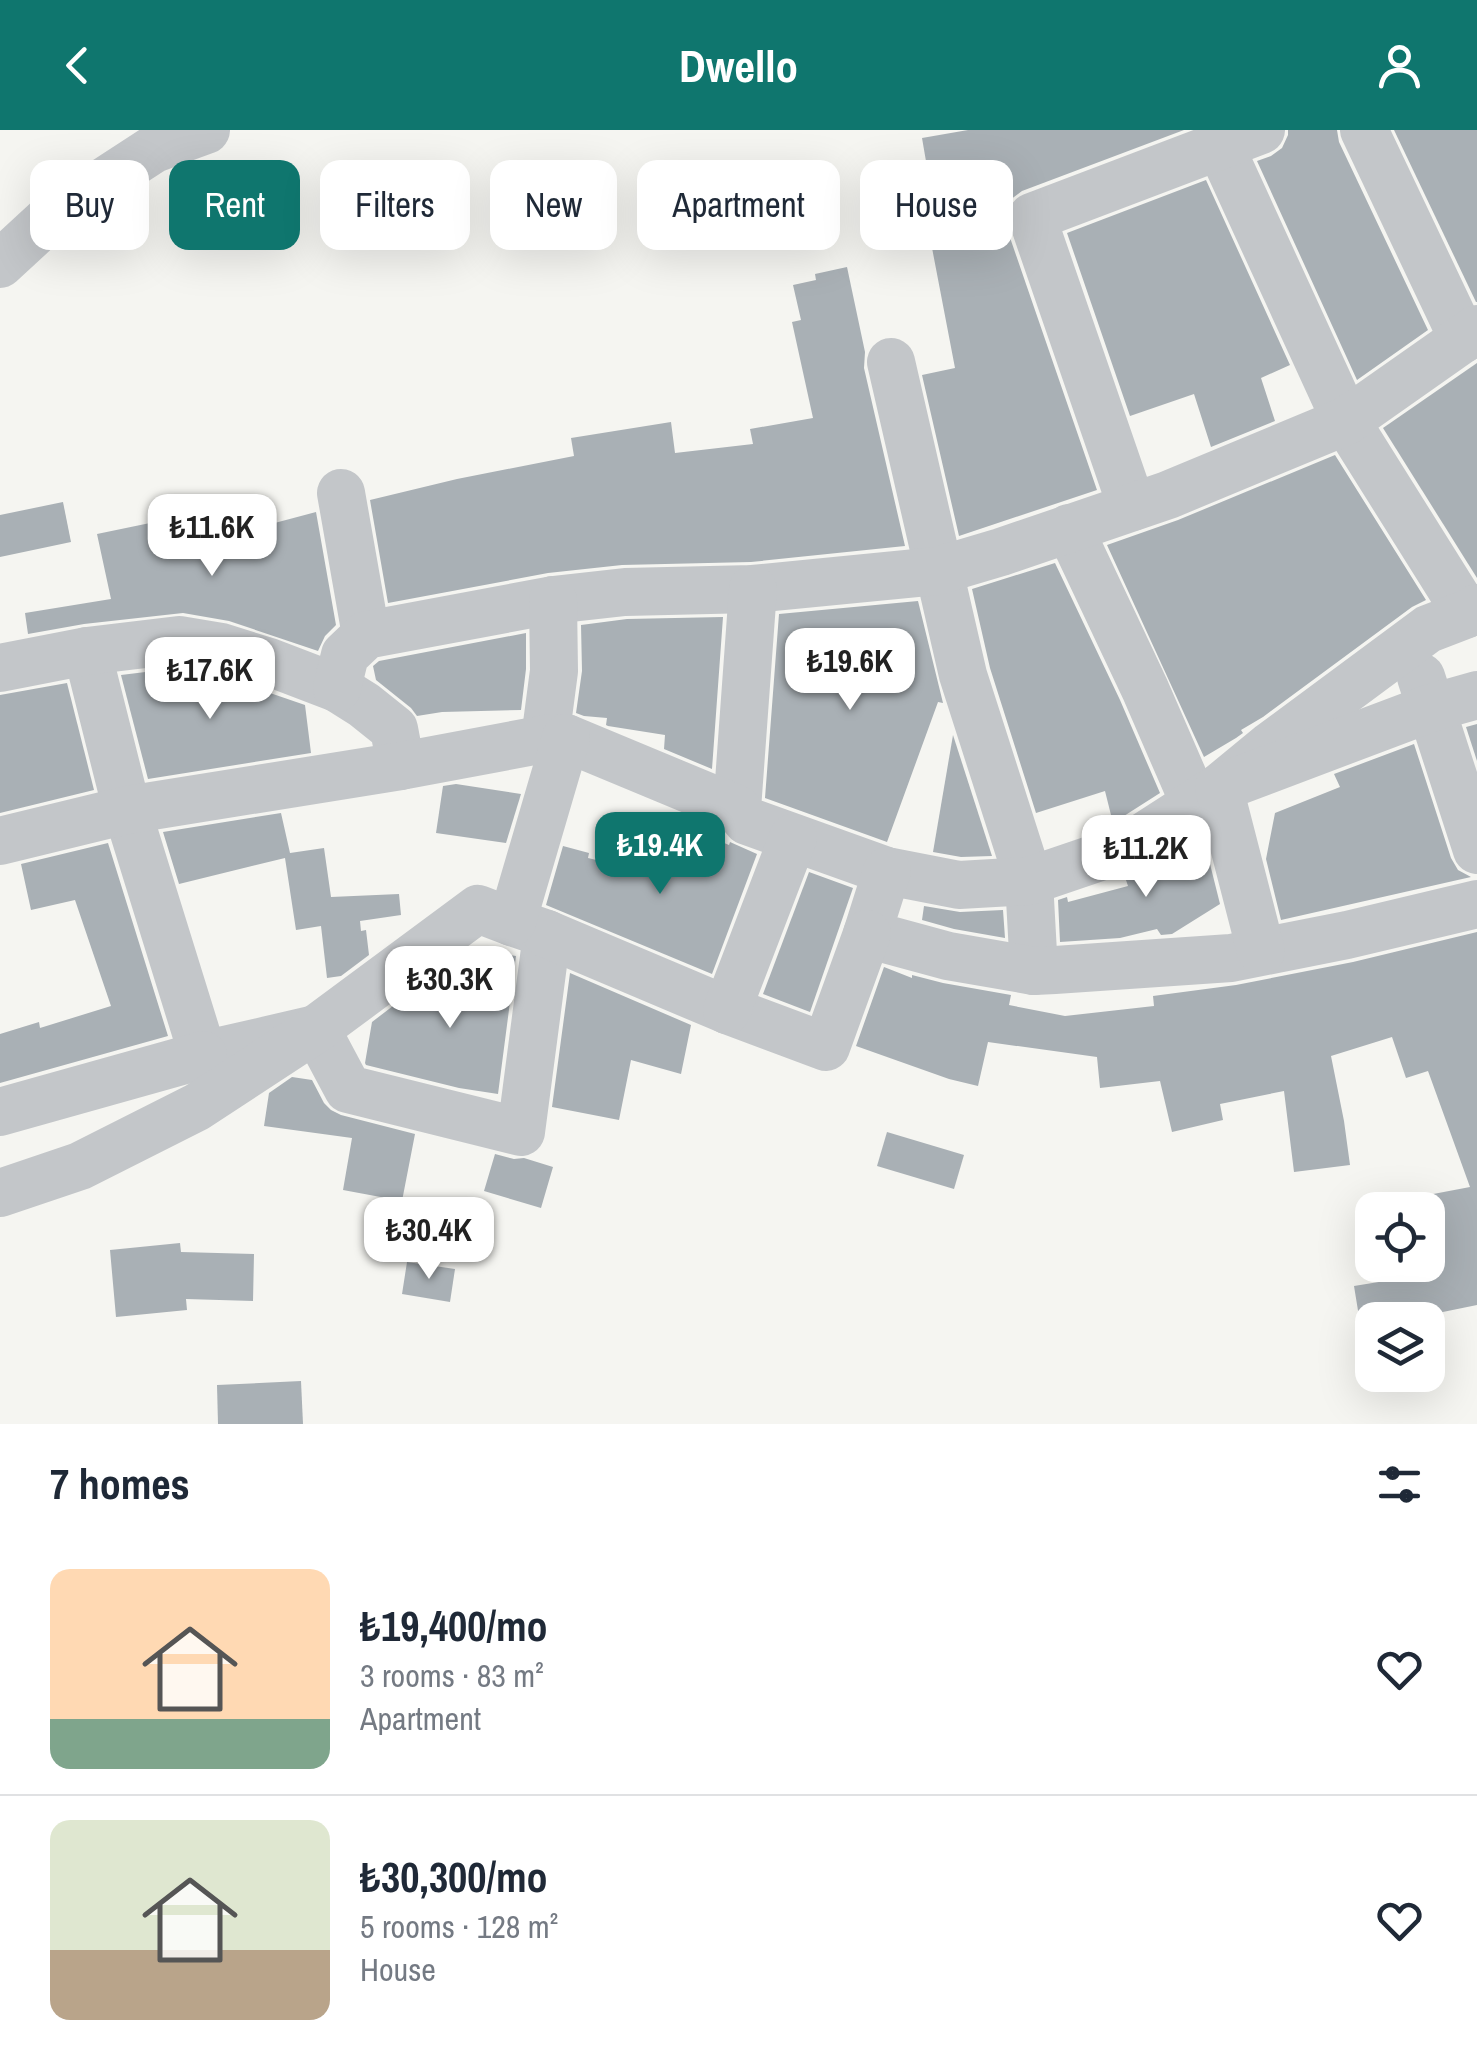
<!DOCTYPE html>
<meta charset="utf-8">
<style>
body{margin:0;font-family:"Archivo Narrow",sans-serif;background:#f6f6f7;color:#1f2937;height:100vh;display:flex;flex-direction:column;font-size:38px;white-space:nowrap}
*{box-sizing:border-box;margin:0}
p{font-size:32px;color:#747a83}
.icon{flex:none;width:55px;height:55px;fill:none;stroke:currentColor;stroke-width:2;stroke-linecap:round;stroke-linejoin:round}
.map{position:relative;height:1294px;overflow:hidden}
.drawer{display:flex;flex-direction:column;background:#fff;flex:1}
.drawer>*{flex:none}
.hud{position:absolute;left:30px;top:30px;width:1418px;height:90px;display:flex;gap:20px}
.controls{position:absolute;left:1355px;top:1062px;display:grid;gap:20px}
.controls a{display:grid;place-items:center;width:90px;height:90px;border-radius:20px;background:#fff;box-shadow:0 10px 40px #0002;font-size:50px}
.price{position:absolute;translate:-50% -85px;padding:0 22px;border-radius:20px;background:#fff;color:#222;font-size:32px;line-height:65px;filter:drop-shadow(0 2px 5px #0008)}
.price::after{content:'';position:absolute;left:50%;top:60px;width:30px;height:22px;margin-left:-15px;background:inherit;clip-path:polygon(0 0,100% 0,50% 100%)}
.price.active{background:#0f766e;color:#fff}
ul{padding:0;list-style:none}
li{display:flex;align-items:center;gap:30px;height:250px;padding:0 50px}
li+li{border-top:2px solid #e0e1e3}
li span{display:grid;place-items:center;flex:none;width:280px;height:200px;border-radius:20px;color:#555}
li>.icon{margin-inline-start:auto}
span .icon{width:120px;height:120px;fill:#fffc;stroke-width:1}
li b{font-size:42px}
h2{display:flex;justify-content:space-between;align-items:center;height:120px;padding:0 50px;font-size:42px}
.pill{padding:0 35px;border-radius:20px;background:#fff;box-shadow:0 10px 40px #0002;font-size:35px;line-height:90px}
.pill.active{background:#0f766e;color:#fff}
header{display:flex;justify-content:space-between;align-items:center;height:130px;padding:0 50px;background:#0f766e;color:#fff;font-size:45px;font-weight:800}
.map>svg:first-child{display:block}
.building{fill:#a9b0b5}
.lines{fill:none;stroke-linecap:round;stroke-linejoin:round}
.minor{stroke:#c3c6c9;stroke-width:48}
</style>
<header><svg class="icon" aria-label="back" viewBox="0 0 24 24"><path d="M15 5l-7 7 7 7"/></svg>Dwello<svg class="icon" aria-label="person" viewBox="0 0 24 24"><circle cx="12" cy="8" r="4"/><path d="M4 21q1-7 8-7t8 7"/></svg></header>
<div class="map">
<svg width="1477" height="1294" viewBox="0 0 1477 1294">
<rect width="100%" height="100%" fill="#f5f5f1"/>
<g class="building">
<path d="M968,0H1184L1022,61L1010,70L1005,83L1006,96L1097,360L959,406L922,245L955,238L928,97L937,95L922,8Z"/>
<path d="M1288,0H1337L1339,12L1428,200L1357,250L1257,31L1271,26L1282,18L1288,5Z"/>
<path d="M1394,0H1477V172H1476Z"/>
<path d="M1206,50L1290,235L1261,248L1275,291L1211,317L1194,264L1130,286L1067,103Z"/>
<path d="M847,137L865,222L864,238L905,416L751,432L622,435L548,443L388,473L370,370L457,349L574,326L571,308L671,292L675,323L753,314L750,299L813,288L792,192L801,190L793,155L816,150L815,144Z"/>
<path d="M1477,233V448L1383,298Z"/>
<path d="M1335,325L1426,470L1412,477L1263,587L1241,600L1243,603L1236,608L1204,627L1107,415L1178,390Z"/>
<path d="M63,372L71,412L0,427V385Z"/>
<path d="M203,382L207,406L245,401L316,382L336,495L325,506L318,521L229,491L183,483L84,494L28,504L25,483L111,469L97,404Z"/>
<path d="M1055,433L1120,570L1160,663L1113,693L1105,661L1036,683L990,538L972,459Z"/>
<path d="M918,471L943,573L938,572L887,712L765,668L779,484Z"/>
<path d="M723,487L712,639L664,619L665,605L608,596L606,595L607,588L584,586L576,583L582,541L581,495L627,489Z"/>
<path d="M526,503V539L521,580L442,582L417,586L411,578L376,550L373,536L379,531Z"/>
<path d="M178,538L215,544L305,575L311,623L148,649L121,545Z"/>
<path d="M67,553L94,660L0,683V565Z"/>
<path d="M1477,594V631L1466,597Z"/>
<path d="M953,605L992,726L961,727L933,722Z"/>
<path d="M1414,614L1451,728L1458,740L1471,747L1281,790L1266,729L1275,683L1340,657L1334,644Z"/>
<path d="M456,654L521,664L506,713L436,703L443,656Z"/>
<path d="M281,683L290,723L324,718L331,767L399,764L401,785L360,791L361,801L366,800L369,825L341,846L327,848L321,796L296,800L285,728L179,754L163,702Z"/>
<path d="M683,696L729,715L730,712L757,724L712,844L546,775L563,716L589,723L588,728L662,746Z"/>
<path d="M1193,707L1209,730L1220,774L1172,804L1161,805L1157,799L1120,808L1060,812L1058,770L1067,767L1068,772L1128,756L1125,747L1141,741Z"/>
<path d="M108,713L168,906L0,953V904L39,892L40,898L111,876L75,770L31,780L21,734Z"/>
<path d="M809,742L853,758L810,882L763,864Z"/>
<path d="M924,776L960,782L1003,780L1005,808L954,799L922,790Z"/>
<path d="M1477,802V1175L1433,1184L1435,1193L1428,1194V1190H1372V1203L1362,1205L1354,1156L1428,1144V1065L1470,1057L1428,941L1406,948L1392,907L1331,926L1344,991L1350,1035L1294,1042L1284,961L1220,974L1223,990L1172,1002L1160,951L1100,958L1097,927L988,912L978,956L949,949L856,916L884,837L912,848V845L943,853L1011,865L1009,875L1065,886L1154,876L1153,866L1236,855L1353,832Z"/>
<path d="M472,819L516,826L498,964L459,958L366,935L365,933L372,892L406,866L464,876Z"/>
<path d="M570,843L691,895L681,944L631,930L619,990L552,977Z"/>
<path d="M292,947L312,950L324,973L331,980L341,985L415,1004L402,1071L343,1060L352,1008L264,996L269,963Z"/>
<path d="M887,1002L964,1025L954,1059L877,1036Z"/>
<path d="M495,1024L514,1029L524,1028L553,1037L541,1078L484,1061Z"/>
<path d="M180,1113L181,1122L254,1124L253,1171L186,1169L187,1180L116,1187L110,1120Z"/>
<path d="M407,1132L455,1139L450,1172L402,1164Z"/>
<path d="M301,1251L303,1294H218L217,1255Z"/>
</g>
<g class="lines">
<g class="minor">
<path d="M1364,0L1463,209"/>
<path d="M1220,16L1346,291L1467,484"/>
<path d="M0,134L54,84L154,19L206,0"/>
<path d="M891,232L963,545L1029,751L1034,841"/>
<path d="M341,363L366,505"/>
<path d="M1132,377L1032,87L1261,0"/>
<path d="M1069,398L1145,559L1194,672"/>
<path d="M87,521L127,680L203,925L316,899L348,959L521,1002L547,804L512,792"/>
<path d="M0,538L87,521L179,510L221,517L269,532L337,558L364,575L394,599L401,636"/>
<path d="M1421,547L1477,720"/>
<path d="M337,558L345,525L366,505L553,470L625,462L753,459L937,441L1001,422L1168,365L1346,291L1477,199"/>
<path d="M545,609L554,541L553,470"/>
<path d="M737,679L753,459"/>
<path d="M0,711L127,680L401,636L545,609L566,608L737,679L747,691L887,741L959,755L1029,751L1126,718L1219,658L1270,616L1428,499L1467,484L1477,478"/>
<path d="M887,741L867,804L948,826L1034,841L1055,840L1231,828L1347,805L1477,774"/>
<path d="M547,804L727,880L826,917L867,804"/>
<path d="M1261,821L1219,658L1431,578L1477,565"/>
<path d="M727,880L793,708"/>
<path d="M0,982L203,925"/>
<path d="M0,1063L80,1036L197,977L316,899L478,779L512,792L566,608"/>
</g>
</g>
</svg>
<div class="controls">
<a><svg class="icon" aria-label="locate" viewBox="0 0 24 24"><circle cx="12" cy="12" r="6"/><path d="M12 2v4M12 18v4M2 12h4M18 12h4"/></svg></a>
<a><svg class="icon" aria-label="layers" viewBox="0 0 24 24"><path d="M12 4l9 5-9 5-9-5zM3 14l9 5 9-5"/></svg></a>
</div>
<b class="price" style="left:212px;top:449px">₺11.6K</b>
<b class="price" style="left:850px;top:583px">₺19.6K</b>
<b class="price" style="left:210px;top:592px">₺17.6K</b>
<b class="price active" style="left:660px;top:767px">₺19.4K</b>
<b class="price" style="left:1146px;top:770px">₺11.2K</b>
<b class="price" style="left:450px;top:901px">₺30.3K</b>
<b class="price" style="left:429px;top:1152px">₺30.4K</b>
<div class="hud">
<a class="pill">Buy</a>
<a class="pill active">Rent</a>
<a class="pill">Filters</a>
<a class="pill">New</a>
<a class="pill">Apartment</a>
<a class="pill">House</a>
</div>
</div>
<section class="drawer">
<h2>7 homes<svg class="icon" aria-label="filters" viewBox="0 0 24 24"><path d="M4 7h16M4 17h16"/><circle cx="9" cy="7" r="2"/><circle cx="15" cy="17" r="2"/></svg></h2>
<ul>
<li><span style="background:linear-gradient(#ffd9b3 75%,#7fa58c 0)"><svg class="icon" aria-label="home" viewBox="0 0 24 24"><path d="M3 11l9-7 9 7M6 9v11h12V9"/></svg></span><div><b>₺19,400/mo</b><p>3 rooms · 83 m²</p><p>Apartment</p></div><svg class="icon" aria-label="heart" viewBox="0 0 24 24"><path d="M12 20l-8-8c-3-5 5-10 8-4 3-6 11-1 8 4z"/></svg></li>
<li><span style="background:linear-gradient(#dfe7d0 65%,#b9a48a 0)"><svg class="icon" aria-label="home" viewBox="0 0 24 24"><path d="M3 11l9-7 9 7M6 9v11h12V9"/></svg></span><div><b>₺30,300/mo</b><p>5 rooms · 128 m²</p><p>House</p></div><svg class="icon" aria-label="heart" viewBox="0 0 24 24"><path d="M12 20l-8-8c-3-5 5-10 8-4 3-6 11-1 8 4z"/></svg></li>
</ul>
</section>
